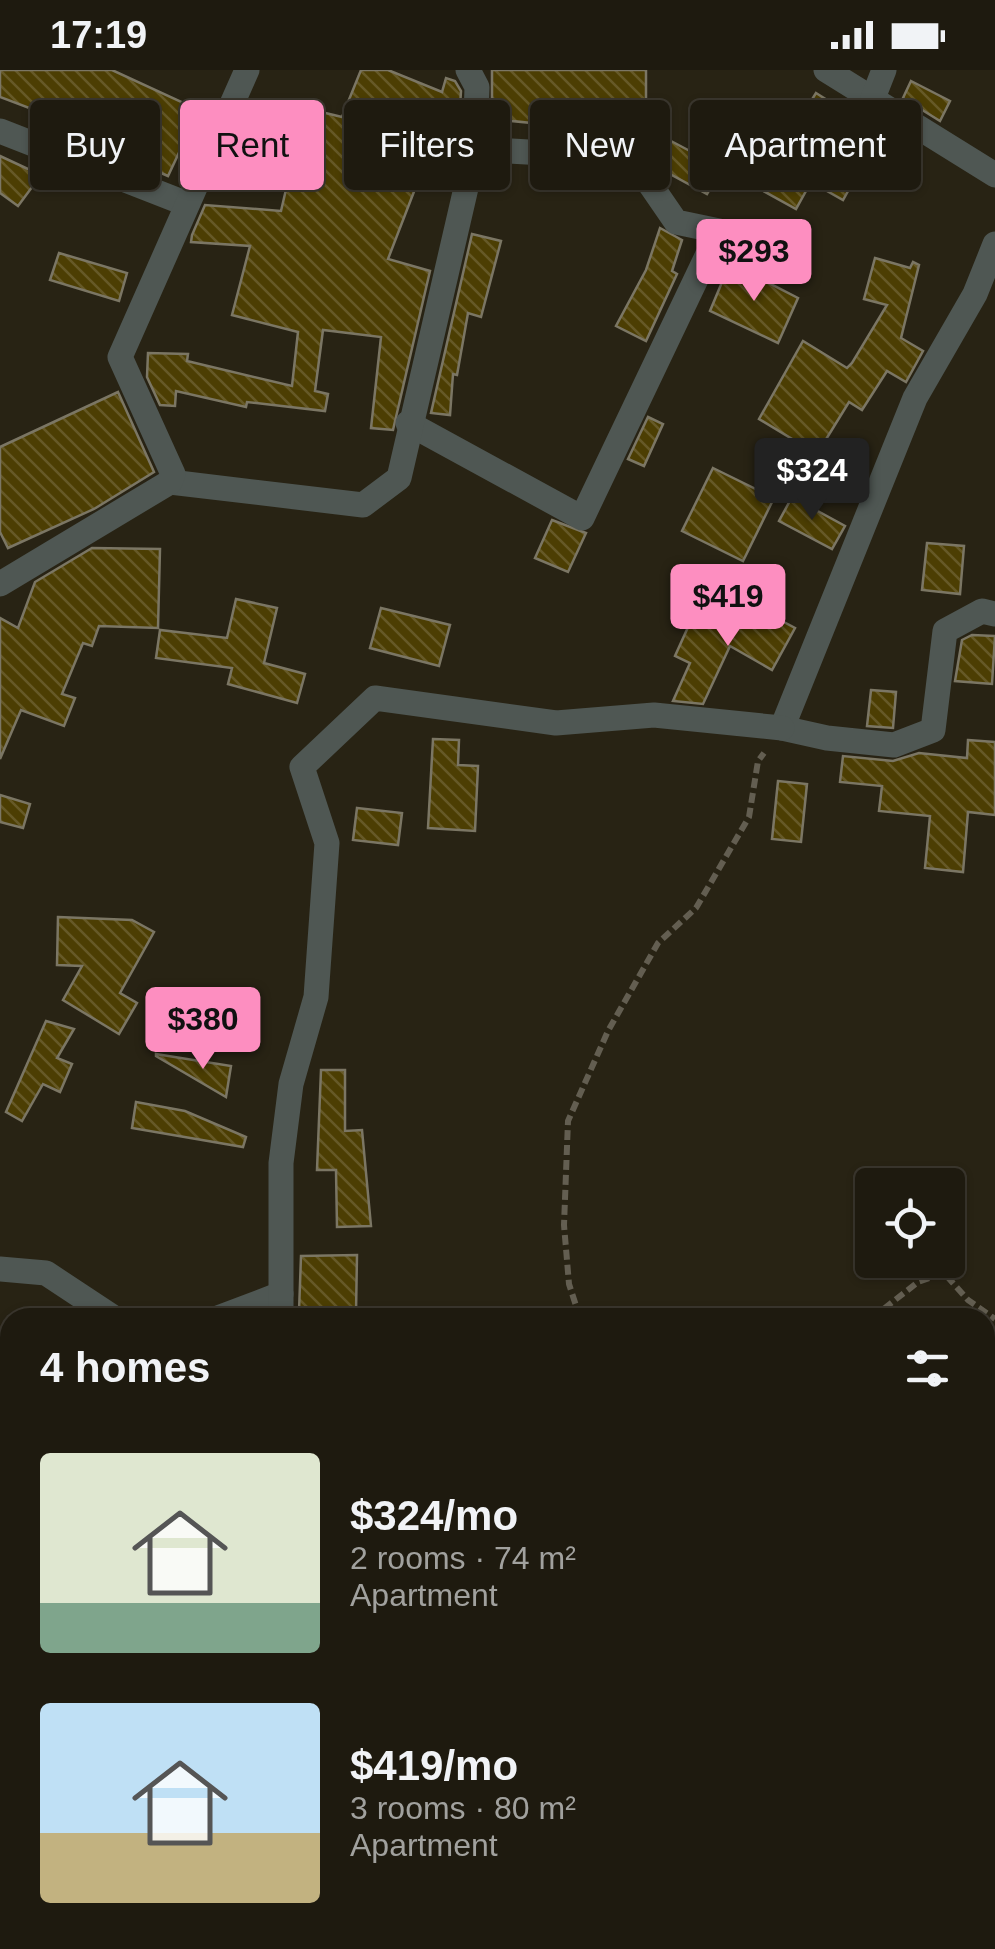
<!DOCTYPE html>
<meta charset="utf-8">
<style>
body{margin:0;font-family:Arial,sans-serif;background:#262318;color:#f1f3f6;height:100vh;display:flex;flex-direction:column;font-size:38px;white-space:nowrap}
*{box-sizing:border-box;margin:0}
p{font-size:32px;color:#a1a19e}
.icon{flex:none;width:55px;height:55px;fill:none;stroke:currentColor;stroke-width:2;stroke-linecap:round;stroke-linejoin:round}
.map{position:relative;flex:1;overflow:hidden}
.drawer{position:absolute;left:0px;top:1238px;width:995px;height:642px;display:flex;flex-direction:column;background:#1e1a0f;border-radius:30px 30px 0 0;box-shadow:0 2px 8px #0004,0 0 0 2px #3c382f}
.drawer>*{flex:none}
.hud{position:absolute;left:30px;top:30px;width:935px;height:90px;display:flex;gap:20px}
.tools{position:absolute;left:855px;top:1098px;display:grid;gap:20px}
.tools a{display:grid;place-items:center;width:110px;height:110px;border-radius:10px;background:#1e1a0f;box-shadow:0 2px 8px #0004,0 0 0 2px #3c382f;font-size:50px}
.price{position:absolute;translate:-50% -85px;padding:0 22px;border-radius:10px;background:#fd8ec0;color:#111;font-size:32px;line-height:65px;filter:drop-shadow(0 2px 5px #0008)}
.price::after{content:'';position:absolute;left:50%;top:60px;width:30px;height:22px;margin-left:-15px;background:inherit;clip-path:polygon(0 0,100% 0,50% 100%)}
.price.on{background:#222;color:#fff}
ul{padding:0;list-style:none}
li{display:flex;align-items:center;gap:30px;height:250px;padding:0 40px}
li span{display:grid;place-items:center;flex:none;width:280px;height:200px;border-radius:10px;color:#555}
li>.icon{margin-inline-start:auto}
span .icon{width:120px;height:120px;fill:#fffc;stroke-width:1}
li b{font-size:42px}
h2{display:flex;justify-content:space-between;align-items:center;height:120px;padding:0 40px;font-size:42px}
.tag{padding:0 35px;border-radius:10px;background:#1e1a0f;box-shadow:0 2px 8px #0004,0 0 0 2px #3c382f;font-size:35px;line-height:90px}
.tag.on{background:#fd8ec0;color:#111}
.status{display:flex;justify-content:space-between;align-items:center;height:70px;padding:0 50px;background:#1e1a0f;direction:ltr}
.status svg{height:28px;fill:currentColor}
.map>svg:first-child{display:block}
.building{fill:url(#building-back-hatch);stroke:#7b7664;stroke-width:2.5}
.lines{fill:none;stroke-linecap:round;stroke-linejoin:round}
.path{stroke:#635e51;stroke-width:6;stroke-dasharray:10 5;stroke-linecap:butt}
.street{stroke:#4f5753;stroke-width:25}
</style>
<div class="status"><b>17:19</b><svg viewBox="0 0 49 12"><path d="M0 12V9h3v3zM5 12V6h3v6zM10 12V3h3v9zM15 12V0h3v12zM26 1h20v11H26zM47 4h2v5h-2z"/></svg></div>
<div class="map">
<svg width="995" height="1879" viewBox="0 0 995 1879">
<defs>
<pattern id="building-back-hatch" width="6" height="6" patternUnits="userSpaceOnUse" patternTransform="scale(2.5)"><rect width="6" height="6" fill="#4c3e03"/><path d="M-1 5l2 2M0 0l6 6M5-1l2 2" fill="none" stroke="#665927"/></pattern>
</defs>
<rect width="100%" height="100%" fill="#282314"/>
<g class="building">
<path d="M0,0H112L199,40L168,106L66,62L69,53L0,27Z"/>
<path d="M361,0H388L442,22L446,8L455,11L461,21L457,85L432,75L388,189L430,201L393,360L371,358L381,267L323,260L315,321L328,324L325,341L247,332L246,337L176,321L175,336L160,335L147,307L148,283L188,284L187,291L292,316L298,262L232,245L250,176L191,172L192,165L205,135L281,141L305,38L342,47Z"/>
<path d="M492,0H646V52H611V30H564L561,56L492,49Z"/>
<path d="M911,11L950,31L940,51L903,28Z"/>
<path d="M816,23L875,60L862,84L867,87L843,130L811,112L796,139L718,96L740,64L776,87Z"/>
<path d="M652,61L722,98L707,124L659,98L647,81Z"/>
<path d="M0,86L41,105L18,136L0,123Z"/>
<path d="M660,158L682,170L672,201L677,204L646,271L616,256L646,200Z"/>
<path d="M472,164L501,171L481,247L468,243L457,305L453,304L450,345L431,343Z"/>
<path d="M59,183L127,203L119,231L50,210Z"/>
<path d="M875,188L910,198L913,192L919,195L901,268L923,281L906,312L887,301L862,340L849,332L817,384L759,349L803,271L847,298L852,293L887,235L864,229Z"/>
<path d="M730,193L798,228L778,273L710,241Z"/>
<path d="M118,322L154,402L94,439L8,478L0,462V377Z"/>
<path d="M648,347L663,354L644,396L628,389Z"/>
<path d="M713,398L774,428L743,491L682,461Z"/>
<path d="M792,427L845,456L832,479L779,451Z"/>
<path d="M552,450L586,463L568,502L535,488Z"/>
<path d="M927,473L964,476L960,524L922,520Z"/>
<path d="M92,478L160,479L158,558L99,556L92,576L83,573L62,624L75,628L64,656L21,640L0,689V548L18,558L35,512Z"/>
<path d="M236,529L277,538L264,593L305,604L297,633L228,614L232,598L156,588L160,560L227,568Z"/>
<path d="M748,533L795,558L772,600L730,576L703,634L673,631L690,593L675,586L694,544L732,562Z"/>
<path d="M381,538L450,555L439,596L370,578Z"/>
<path d="M972,565L995,566L992,614L955,611L962,570Z"/>
<path d="M871,620L896,622L893,658L867,656Z"/>
<path d="M433,669L459,670L458,695L478,696L475,761L428,758Z"/>
<path d="M968,670L995,672V745L968,742L963,802L925,798L930,746L879,741L882,716L840,712L843,686L893,691L919,683L967,688Z"/>
<path d="M778,711L807,714L801,772L772,769Z"/>
<path d="M0,725L30,734L23,758L0,752Z"/>
<path d="M357,738L402,743L398,775L353,770Z"/>
<path d="M58,847L132,850L154,862L120,923L137,933L119,964L63,930L82,896L57,895Z"/>
<path d="M46,951L74,959L57,988L72,994L60,1022L43,1014L22,1051L6,1042Z"/>
<path d="M156,984L231,996L226,1027L156,986Z"/>
<path d="M321,1000H345V1061L362,1060L371,1156L337,1157L336,1100H317Z"/>
<path d="M136,1032L185,1041L246,1067L243,1077L132,1058Z"/>
<path d="M357,1185L356,1243L299,1242L301,1186Z"/>
</g>
<g class="lines">
<g class="path">
<path d="M580,1248L569,1214L564,1155L568,1051L608,961L658,873L696,838L749,747L758,691L764,683"/>
<path d="M872,1248L918,1212L944,1203L968,1230L995,1249"/>
<path d="M366,1870L385,1879"/>
<path d="M279,1879L295,1870"/>
<path d="M501,1879L504,1870"/>
</g>
<g class="street">
<path d="M826,0L995,105"/>
<path d="M873,28L884,0"/>
<path d="M0,61L187,134"/>
<path d="M995,174L975,224L915,328L782,658L827,668L894,675L933,660L945,561L982,541L995,544"/>
<path d="M408,353L582,448L719,161L676,152L632,88L475,79"/>
<path d="M170,412L363,435L399,408L475,79L477,17L468,0"/>
<path d="M0,514L170,412L173,404L120,287L247,0"/>
<path d="M0,1199L46,1203L114,1248"/>
<path d="M218,1248L281,1224"/>
<path d="M281,1248V1093L291,1014L316,927L327,773L302,697L375,628L556,653L654,645L782,658"/>
<path d="M242,1879L243,1870"/>
</g>
</g>
</svg>
<div class="tools">
<a><svg class="icon" aria-label="locate" viewBox="0 0 24 24"><circle cx="12" cy="12" r="6"/><path d="M12 2v4M12 18v4M2 12h4M18 12h4"/></svg></a>
</div>
<b class="price" style="left:754px;top:234px">$293</b>
<b class="price on" style="left:812px;top:453px">$324</b>
<b class="price" style="left:728px;top:579px">$419</b>
<b class="price" style="left:203px;top:1002px">$380</b>
<div class="hud">
<a class="tag">Buy</a>
<a class="tag on">Rent</a>
<a class="tag">Filters</a>
<a class="tag">New</a>
<a class="tag">Apartment</a>
</div>
<section class="drawer">
<h2>4 homes<svg class="icon" aria-label="filters" viewBox="0 0 24 24"><path d="M4 7h16M4 17h16"/><circle cx="9" cy="7" r="2"/><circle cx="15" cy="17" r="2"/></svg></h2>
<ul>
<li><span style="background:linear-gradient(#dfe7d0 75%,#7fa58c 0)"><svg class="icon" aria-label="home" viewBox="0 0 24 24"><path d="M3 11l9-7 9 7M6 9v11h12V9"/></svg></span><div><b>$324/mo</b><p>2 rooms · 74 m²</p><p>Apartment</p></div></li>
<li><span style="background:linear-gradient(#bfe0f5 65%,#c2b280 0)"><svg class="icon" aria-label="home" viewBox="0 0 24 24"><path d="M3 11l9-7 9 7M6 9v11h12V9"/></svg></span><div><b>$419/mo</b><p>3 rooms · 80 m²</p><p>Apartment</p></div></li>
</ul>
</section>
</div>
